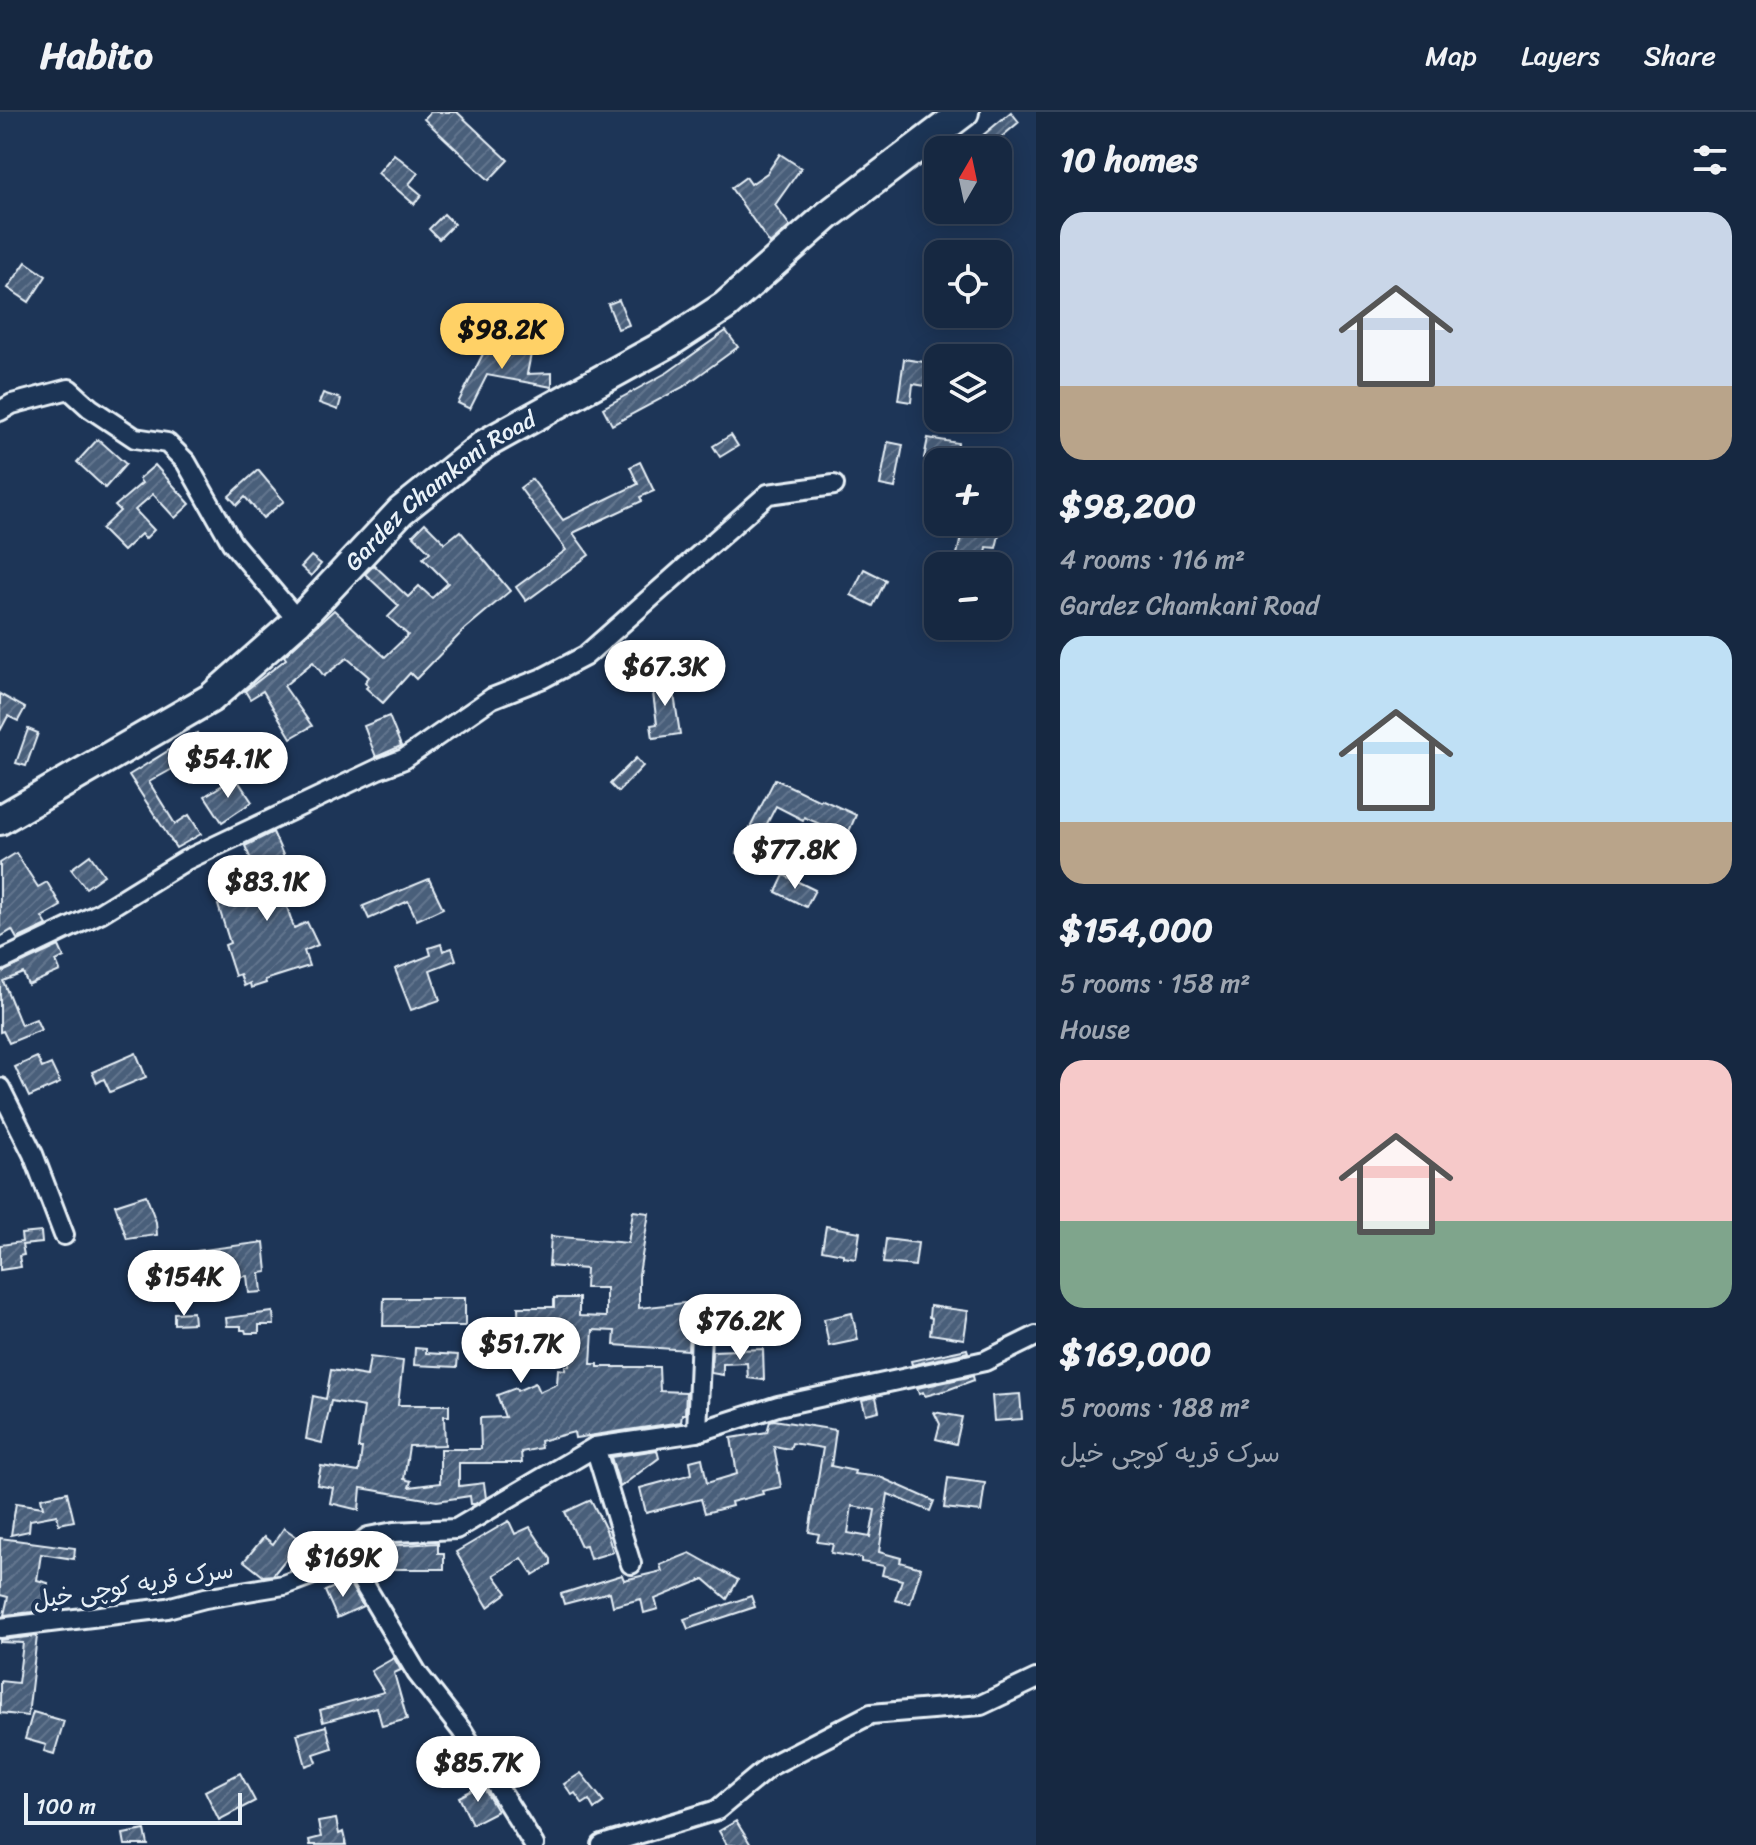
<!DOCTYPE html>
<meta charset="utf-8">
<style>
body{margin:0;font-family:Sriracha,"Playpen Sans Arabic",sans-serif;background:#1f3048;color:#f1f3f6;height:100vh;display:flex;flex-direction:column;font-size:30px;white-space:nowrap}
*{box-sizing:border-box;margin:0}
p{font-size:26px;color:#9ea6b1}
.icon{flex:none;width:44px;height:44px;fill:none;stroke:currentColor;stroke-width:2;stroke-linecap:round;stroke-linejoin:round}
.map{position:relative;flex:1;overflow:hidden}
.side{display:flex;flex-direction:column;background:#162841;width:720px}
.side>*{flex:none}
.needle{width:52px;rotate:9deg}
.fabs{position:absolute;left:924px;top:24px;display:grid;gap:16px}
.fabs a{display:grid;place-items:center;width:88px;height:88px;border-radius:16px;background:#162841;box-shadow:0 4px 20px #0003,0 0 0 2px #35445a;font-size:40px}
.scale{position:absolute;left:24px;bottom:20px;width:218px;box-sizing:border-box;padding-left:8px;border:4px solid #e8f1f8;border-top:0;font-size:22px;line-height:28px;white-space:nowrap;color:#e8f1f8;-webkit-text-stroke:6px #1d3557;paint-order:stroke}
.price{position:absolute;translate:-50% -68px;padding:0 18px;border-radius:28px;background:#fff;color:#222;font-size:26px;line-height:52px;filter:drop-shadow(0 2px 4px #0008)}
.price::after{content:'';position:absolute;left:50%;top:48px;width:24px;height:18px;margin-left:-12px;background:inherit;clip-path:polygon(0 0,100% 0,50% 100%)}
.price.on{background:#ffd166;color:#111}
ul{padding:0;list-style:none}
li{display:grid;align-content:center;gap:16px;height:424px;padding:0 24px}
li span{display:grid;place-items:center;height:248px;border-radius:24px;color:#555}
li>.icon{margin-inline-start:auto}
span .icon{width:144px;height:144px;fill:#fffc;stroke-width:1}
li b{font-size:34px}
h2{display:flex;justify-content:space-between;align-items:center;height:96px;padding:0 24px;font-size:34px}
header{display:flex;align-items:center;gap:48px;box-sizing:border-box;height:112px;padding:0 40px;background:#162841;border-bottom:2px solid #35445a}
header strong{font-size:38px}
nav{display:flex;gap:44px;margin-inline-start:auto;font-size:28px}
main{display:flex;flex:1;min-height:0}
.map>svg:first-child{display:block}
.building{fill:url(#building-hatch);stroke:#e8f1f8;stroke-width:2;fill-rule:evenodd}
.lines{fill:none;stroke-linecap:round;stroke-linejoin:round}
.minor-casing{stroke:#e8f1f8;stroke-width:24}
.trunk-casing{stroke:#e8f1f8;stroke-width:34}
.minor{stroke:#1d3557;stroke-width:18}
.trunk{stroke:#1d3557;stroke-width:28}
.labels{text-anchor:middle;stroke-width:8;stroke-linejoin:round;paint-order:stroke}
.street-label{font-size:24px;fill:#e8f1f8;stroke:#1d3557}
</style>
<header>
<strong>Habito</strong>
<nav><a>Map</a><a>Layers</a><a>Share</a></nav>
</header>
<main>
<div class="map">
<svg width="1036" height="1733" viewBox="0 0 1036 1733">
<defs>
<pattern id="building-hatch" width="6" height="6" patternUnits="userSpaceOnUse" patternTransform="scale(2)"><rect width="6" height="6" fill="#495e7a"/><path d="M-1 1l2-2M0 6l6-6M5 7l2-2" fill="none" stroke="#63768e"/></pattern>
</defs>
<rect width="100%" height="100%" fill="#1d3557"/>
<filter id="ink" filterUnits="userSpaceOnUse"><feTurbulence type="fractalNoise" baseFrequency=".0125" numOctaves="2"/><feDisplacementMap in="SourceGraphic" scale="16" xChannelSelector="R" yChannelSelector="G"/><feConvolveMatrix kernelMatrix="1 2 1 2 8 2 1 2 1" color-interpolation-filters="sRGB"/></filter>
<g filter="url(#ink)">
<g class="building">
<path d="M430,0H457L508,48L489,68L424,7Z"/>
<path d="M1011,0L1019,10L986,38H965Z"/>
<path d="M394,42L418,61L409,72L422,83L414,92L378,61Z"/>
<path d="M780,42L801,56L775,93L790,114L770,132L731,76L746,65L751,72L767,61Z"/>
<path d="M444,102L454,112L439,127L429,117Z"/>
<path d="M26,150L46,164L29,190L8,176Z"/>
<path d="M619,188L629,213L618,217L608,192Z"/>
<path d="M726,219L738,235L683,275L612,313L603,296L668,260Z"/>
<path d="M488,232L531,242L527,262L552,261V275L487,263L470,297L458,291Z"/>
<path d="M904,247L938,252V276L913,272L911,290L898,288Z"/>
<path d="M323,281L341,287L338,298L319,291Z"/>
<path d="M731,323L738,334L720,345L713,334Z"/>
<path d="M928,326L958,331L955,350L924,346Z"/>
<path d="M98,327L126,352L105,376L77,350Z"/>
<path d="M888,330L903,333L895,376L880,373Z"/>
<path d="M640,350L654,379L640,385L642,389L573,421L589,443L526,489L516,475L566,438L520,376L532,367L563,408L638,372L630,355Z"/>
<path d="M155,353L190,392L175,406L153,382L135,398L154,418L145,427L141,422L123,439L101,417L120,399L115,394L142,371L139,367Z"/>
<path d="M258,358L284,389L263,406L245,385L237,393L229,384Z"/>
<path d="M425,411L445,431L460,419L510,479L465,517L416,567L410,561L383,591L366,576L368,574L365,570L369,565L347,546L324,564L313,550L284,574L312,614L291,626L263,579L250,587L245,579L286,547L284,544L334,498L385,545L408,523L388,505L399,494L365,462L374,453L408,485L419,474L432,486L448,471L423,446L430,440L413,423Z"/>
<path d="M963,416L999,423L996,436L987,435L984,452L956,447Z"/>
<path d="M311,444L321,452L311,464L301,455Z"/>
<path d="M864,457L886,468L873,494L851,483Z"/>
<path d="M671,563L680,622L653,626L651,613L657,612L651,566Z"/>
<path d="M0,582L25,596L18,609L8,604L0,619Z"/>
<path d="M389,604L401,634L376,645L364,614Z"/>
<path d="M28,617L38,621L26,654L16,651Z"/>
<path d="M197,621L214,651L202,658L194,645L149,670L175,712L189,703L201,722L176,736L129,663Z"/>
<path d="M636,646L643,654L618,680L610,672Z"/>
<path d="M775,667L820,689L821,687L856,703L847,724L804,705L803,708L776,694L749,747L737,741Z"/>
<path d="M229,669L232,673L238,669L252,690L222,710L205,684Z"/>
<path d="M273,720L290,759L296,757L305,782L285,789L294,816L307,810L318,833L304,839L309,854L265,868L266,871L251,876L250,871L244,874L240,862L235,864L225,833L230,831L218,793L283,773L274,748L255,757L245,734Z"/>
<path d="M16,741L38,775L47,770L61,794L42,805L47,813L17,827L12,818L0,825V751Z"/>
<path d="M90,743L104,763L86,776L71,757Z"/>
<path d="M784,763L815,778L806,795L776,780Z"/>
<path d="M429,767L443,796L417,808L408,789L369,807L363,794Z"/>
<path d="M441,832L443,839L452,836L456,848L430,858L440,888L411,898L395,857L431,843L429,836Z"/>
<path d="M59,834L64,845L56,849L60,859L28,873L23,861L3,869L21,913L36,907L41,918L9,931L3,919L0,920V861Z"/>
<path d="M136,941L146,965L110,980L104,967L97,971L92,960Z"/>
<path d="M37,945L42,956L51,952L60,971L29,985L15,955Z"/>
<path d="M146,1083L156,1110L157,1123L127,1127L115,1093Z"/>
<path d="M633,1099L649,1101L639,1162V1196L684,1191L689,1222L688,1238L614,1233L615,1219L593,1218L591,1252H598V1255H659L660,1279L686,1280L685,1302H682L681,1310L575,1326L574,1320L540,1329L541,1336L521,1340L522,1351H459V1374L484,1371L486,1386L475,1392H471L470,1384L437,1389L361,1376L359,1398L330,1391L333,1376L317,1373L321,1354L359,1360L362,1336H358L364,1295L331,1289L322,1331L306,1327L313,1284L326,1287L331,1258L367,1264L370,1245L403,1249L398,1293H449V1304H444L445,1333L409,1334L404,1367L411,1369L409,1375L440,1371V1337H481L480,1306L505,1305L497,1283L516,1276L517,1279L535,1271L539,1280L557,1272L558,1257L565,1258V1254H569L570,1223H519L518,1195H554V1186H579V1204L606,1205V1176H585L586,1157L549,1154L551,1124L628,1131Z"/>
<path d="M826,1114L860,1120L856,1147L843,1145V1142L822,1138Z"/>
<path d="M41,1120L42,1131L22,1133L24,1143L19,1144L21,1155L0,1158V1133L22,1130L21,1122Z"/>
<path d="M886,1127L918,1131L915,1154L883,1151Z"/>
<path d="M264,1130L267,1160L260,1161L262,1180L249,1181L247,1164L176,1172L172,1142Z"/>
<path d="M384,1186H465V1214H383Z"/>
<path d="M930,1194L968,1199L964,1227L930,1222L932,1206L929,1205Z"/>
<path d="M193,1200L194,1211L174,1212V1201Z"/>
<path d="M273,1200L274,1213H259V1221H246L245,1218H241V1214H227L226,1206Z"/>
<path d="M852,1201L858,1228L829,1234L824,1207Z"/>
<path d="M415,1236L426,1237V1241L458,1243L457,1255L414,1253Z"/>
<path d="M763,1237L764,1268L748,1266L747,1251L723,1252V1263L711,1261L712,1239Z"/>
<path d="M967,1237L968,1240L912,1253L911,1249Z"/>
<path d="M973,1264L974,1268L947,1278L925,1284L923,1280L919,1282L917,1276Z"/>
<path d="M1020,1282L1022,1307L994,1309L992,1284Z"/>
<path d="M876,1285L879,1299L866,1302L862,1288Z"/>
<path d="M934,1300L962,1305L956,1332L936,1327L940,1312Z"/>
<path d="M774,1308L836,1318L831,1354L855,1359L854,1362L880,1365L934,1389L930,1399L888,1382L879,1440L901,1446L900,1450L921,1456L910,1492L895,1488L902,1468L882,1463L884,1454L861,1450V1446L831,1441L833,1432L817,1430L819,1422L809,1420L823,1336L792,1331L790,1337L774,1334L781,1375L762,1379L763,1382L731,1390L732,1394L705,1401L701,1387L646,1401L640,1376L692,1362L690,1349L702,1346L707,1371L737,1362L731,1326L767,1320L770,1309ZM852,1394L875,1398L870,1425L848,1421Z"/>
<path d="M657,1338L659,1346L620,1375L611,1345Z"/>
<path d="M948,1366L985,1371L981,1400L944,1396Z"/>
<path d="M67,1380L74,1409L59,1412L57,1403L30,1408L29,1419L11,1423L16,1391L43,1395L41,1386Z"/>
<path d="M591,1388L606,1418L613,1440L590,1447L586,1433L581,1434L565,1400Z"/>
<path d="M509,1409L515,1422L530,1415L551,1447V1452L533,1463L522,1446L494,1463L507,1481L488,1495L456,1440Z"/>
<path d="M284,1416L323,1443L310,1450L298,1432L273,1463L263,1464L244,1449L264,1425L273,1432Z"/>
<path d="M0,1426L75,1436L74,1447L41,1442L37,1468L48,1471L43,1499L4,1503L8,1485L0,1483Z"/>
<path d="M438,1431V1441H444V1457H383V1434Z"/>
<path d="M690,1441L738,1468L727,1487L704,1467L655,1487L658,1497L644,1501L641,1487L613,1494L610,1480L564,1492L561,1482L622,1463L624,1468L662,1459L660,1453Z"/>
<path d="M348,1469L363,1494L337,1506L325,1479Z"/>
<path d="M751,1484L755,1495L688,1517L684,1507Z"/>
<path d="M37,1524L28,1604L0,1601V1569L18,1571L23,1531L0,1530V1528Z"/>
<path d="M394,1546L401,1558L394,1561L407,1607L382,1614L377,1595L323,1610L320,1598L384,1580L371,1559Z"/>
<path d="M33,1600L64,1609L54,1642L44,1639L46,1633L25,1627Z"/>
<path d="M326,1614L332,1636L314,1642L317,1650L306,1654L297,1622Z"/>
<path d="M449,1629L463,1649L447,1660L433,1640Z"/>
<path d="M240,1661L255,1689L219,1708L205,1679Z"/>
<path d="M581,1661L604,1690L594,1697L589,1688L583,1692L575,1681L572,1683L564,1672Z"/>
<path d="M482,1673L497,1699L472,1712L459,1685Z"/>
<path d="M336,1707L339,1722L343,1720L346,1733H310L309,1728L321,1725L318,1710Z"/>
<path d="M736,1709L751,1733H727L719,1719Z"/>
<path d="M145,1718L148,1733H125L123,1722Z"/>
</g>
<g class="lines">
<g class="minor-casing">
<g id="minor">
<path d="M0,299L12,292L69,277L90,296L135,326L167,331L186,350L232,431L298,509"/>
<path d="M0,849L100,801L186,748L378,657L404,647L492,586L543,566L585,544L768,382L834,373"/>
<path d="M0,976L33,1042L64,1123"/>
<path d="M697,1320L702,1197"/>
<path d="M595,1335L631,1452"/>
<path d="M346,1442L417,1561L463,1620L534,1733"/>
<path d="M0,1516L167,1496L205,1486L284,1473L329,1456L368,1425L394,1420L456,1417L595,1335L697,1320L778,1294L985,1249L1036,1224"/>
<path d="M602,1733L717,1698L770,1654L871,1602L981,1593L1036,1567"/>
</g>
</g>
<g class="trunk-casing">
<g id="trunk">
<path id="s1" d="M0,708L211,586L298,509L401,399L485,332L670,230L725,194L828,103L964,0"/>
</g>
</g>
<use href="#minor" class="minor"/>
<use href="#trunk" class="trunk"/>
</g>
</g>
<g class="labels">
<g class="street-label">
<text dy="8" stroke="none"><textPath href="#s1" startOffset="554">Gardez Chamkani Road</textPath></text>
<text transform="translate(133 1473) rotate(-9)" y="8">سرک قریه کوچی خیل</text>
</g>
</g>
</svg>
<div class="fabs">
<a><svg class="needle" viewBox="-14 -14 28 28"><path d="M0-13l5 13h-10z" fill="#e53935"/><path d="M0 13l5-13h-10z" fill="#9ea6b1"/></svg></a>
<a><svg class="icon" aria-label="locate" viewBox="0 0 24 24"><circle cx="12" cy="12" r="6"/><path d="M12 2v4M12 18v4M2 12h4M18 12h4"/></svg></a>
<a><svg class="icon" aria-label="layers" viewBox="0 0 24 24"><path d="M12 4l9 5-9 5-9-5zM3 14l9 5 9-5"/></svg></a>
<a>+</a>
<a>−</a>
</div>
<div class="scale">100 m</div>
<b class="price on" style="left:502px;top:259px">$98.2K</b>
<b class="price" style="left:665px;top:596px">$67.3K</b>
<b class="price" style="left:228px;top:688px">$54.1K</b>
<b class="price" style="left:795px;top:779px">$77.8K</b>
<b class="price" style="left:267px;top:811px">$83.1K</b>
<b class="price" style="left:184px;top:1206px">$154K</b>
<b class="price" style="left:740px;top:1250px">$76.2K</b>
<b class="price" style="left:521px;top:1273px">$51.7K</b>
<b class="price" style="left:343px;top:1487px">$169K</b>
<b class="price" style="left:478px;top:1692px">$85.7K</b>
</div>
<section class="side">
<h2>10 homes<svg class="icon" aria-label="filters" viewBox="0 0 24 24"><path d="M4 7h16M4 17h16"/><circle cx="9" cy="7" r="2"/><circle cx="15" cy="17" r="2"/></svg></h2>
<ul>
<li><span style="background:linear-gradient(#c9d6e8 70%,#b9a48a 0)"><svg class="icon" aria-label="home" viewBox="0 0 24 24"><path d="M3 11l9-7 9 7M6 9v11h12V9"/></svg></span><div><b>$98,200</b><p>4 rooms · 116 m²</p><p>Gardez Chamkani Road</p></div></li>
<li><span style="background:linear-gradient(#bfe0f5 75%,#b9a48a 0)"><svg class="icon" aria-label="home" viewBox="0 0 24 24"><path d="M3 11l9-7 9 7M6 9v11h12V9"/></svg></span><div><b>$154,000</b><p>5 rooms · 158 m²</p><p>House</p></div></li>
<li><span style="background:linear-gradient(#f6c9c9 65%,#7fa58c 0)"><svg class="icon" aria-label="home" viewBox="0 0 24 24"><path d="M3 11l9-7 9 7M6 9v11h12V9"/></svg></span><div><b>$169,000</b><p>5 rooms · 188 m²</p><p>سرک قریه کوچی خیل</p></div></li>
</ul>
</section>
</main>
